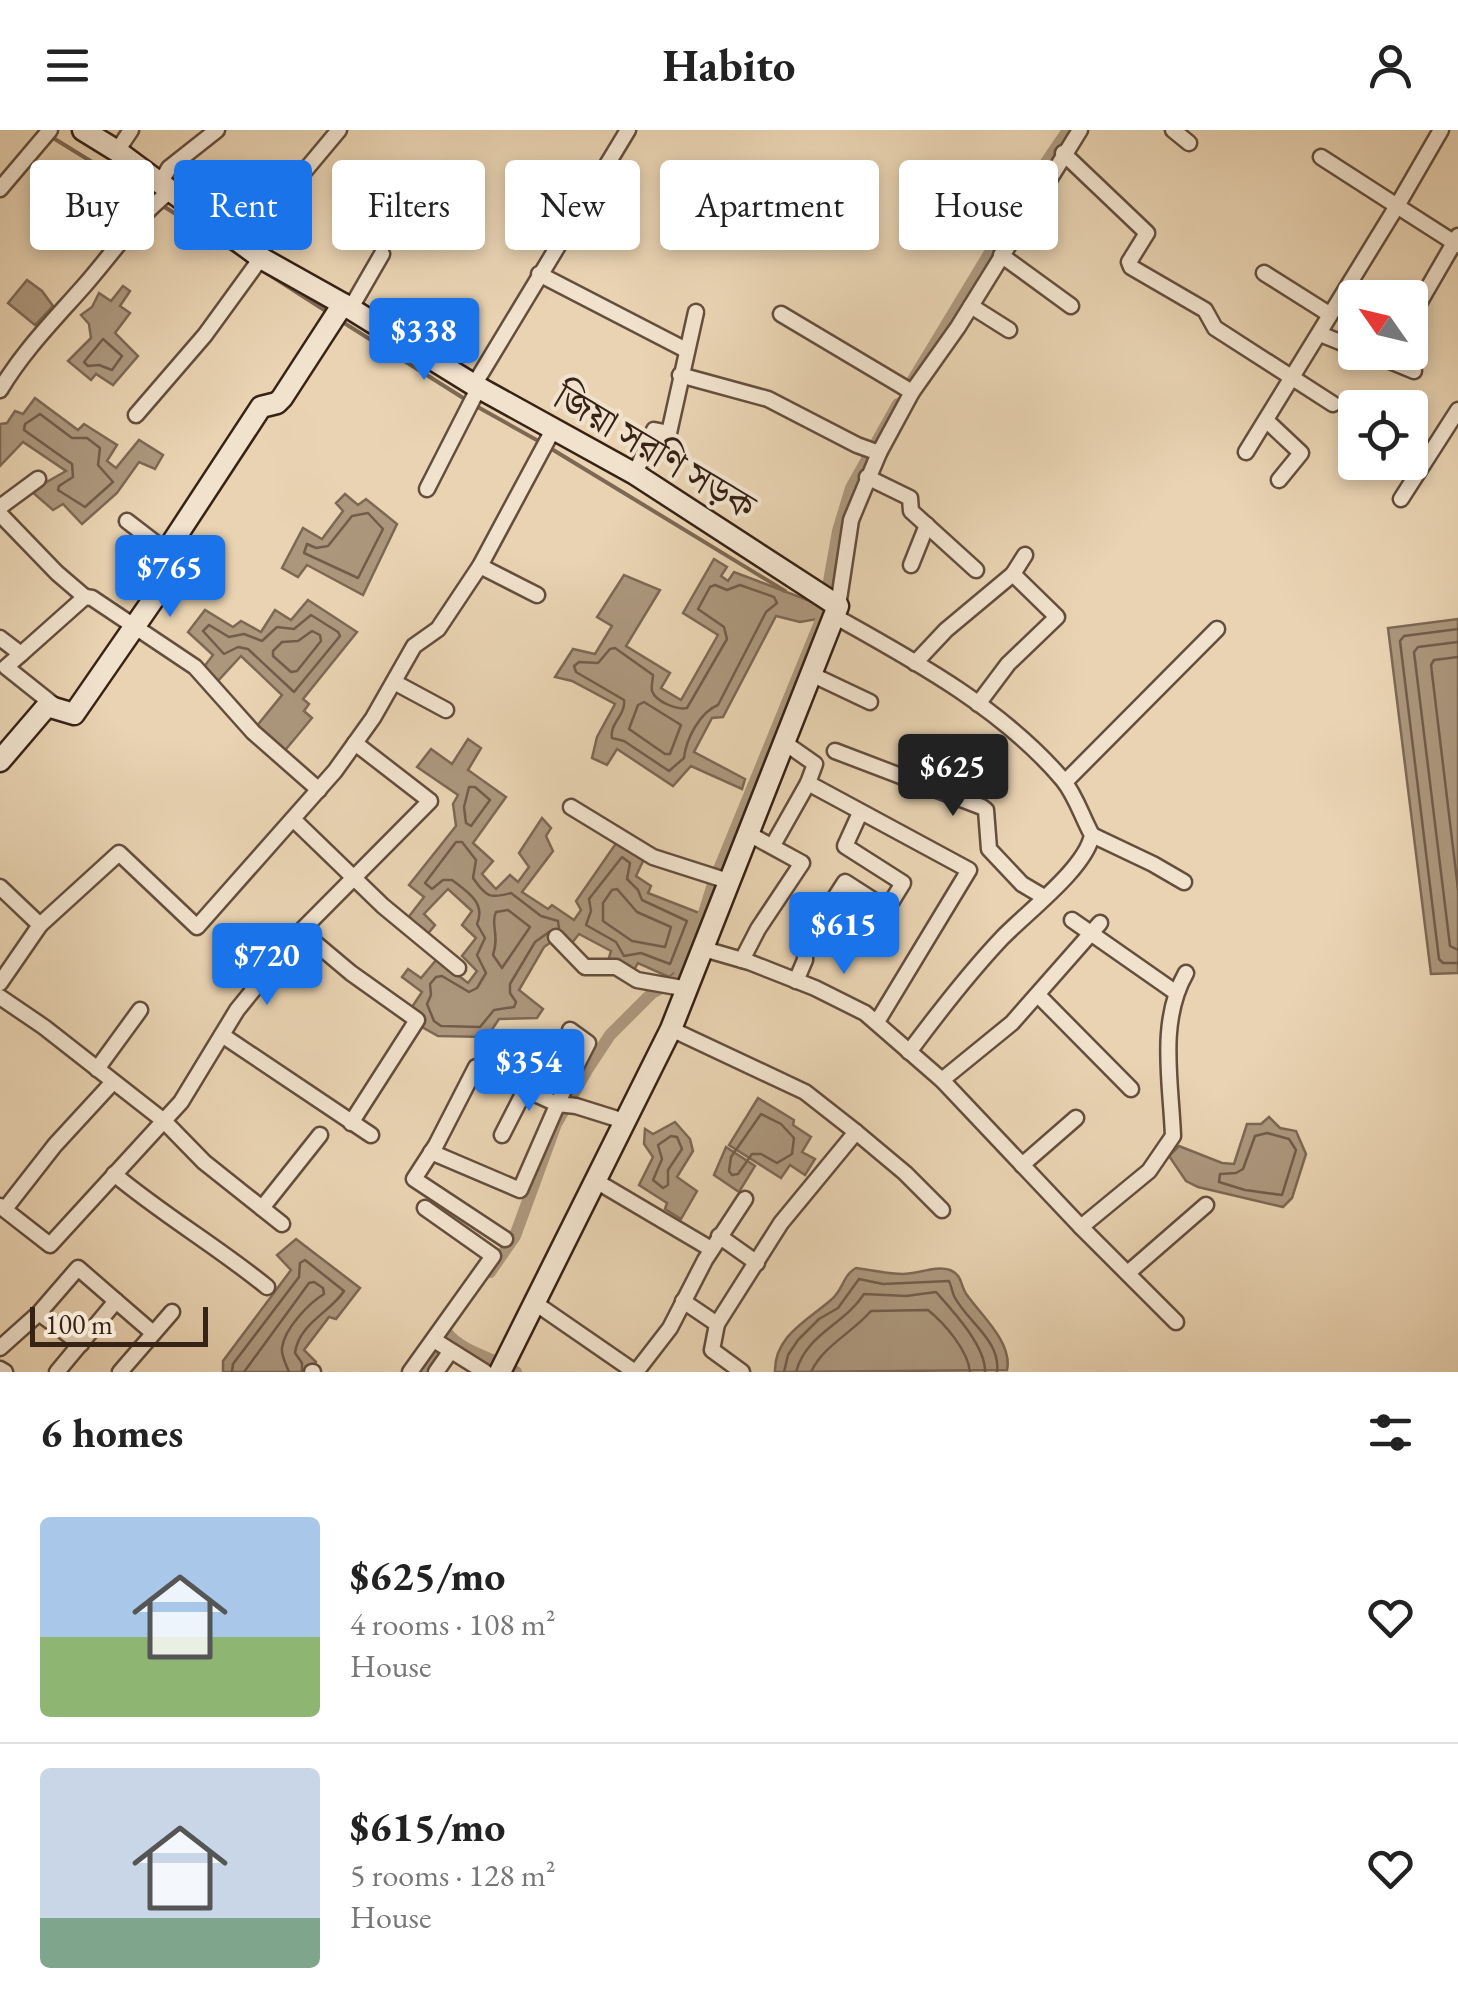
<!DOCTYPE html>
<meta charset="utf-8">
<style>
body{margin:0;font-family:"EB Garamond","Noto Serif Bengali",serif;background:#f2f2f2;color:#222;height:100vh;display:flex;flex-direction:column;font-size:38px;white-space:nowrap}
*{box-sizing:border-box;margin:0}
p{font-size:32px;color:#767676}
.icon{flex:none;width:55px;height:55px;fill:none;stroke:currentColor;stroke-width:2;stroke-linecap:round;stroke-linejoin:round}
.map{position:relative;height:1242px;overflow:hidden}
.details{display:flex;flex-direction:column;background:#fff;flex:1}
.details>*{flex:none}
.top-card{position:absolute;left:30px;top:30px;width:1400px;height:90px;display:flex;gap:20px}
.needle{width:65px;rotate:304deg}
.fabs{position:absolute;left:1338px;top:150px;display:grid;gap:20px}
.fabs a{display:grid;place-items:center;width:90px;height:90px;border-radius:10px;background:#fff;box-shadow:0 5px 15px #0003;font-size:50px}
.scale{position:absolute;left:30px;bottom:25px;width:178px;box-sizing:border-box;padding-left:10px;border:5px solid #372216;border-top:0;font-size:28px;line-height:35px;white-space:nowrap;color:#372216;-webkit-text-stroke:8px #f1e2cd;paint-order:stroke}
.price{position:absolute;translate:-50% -85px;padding:0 22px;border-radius:10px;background:#1a73e8;color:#fff;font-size:32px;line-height:65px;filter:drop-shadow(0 2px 5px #0008)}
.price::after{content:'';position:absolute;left:50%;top:60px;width:30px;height:22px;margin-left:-15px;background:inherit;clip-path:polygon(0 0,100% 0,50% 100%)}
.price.active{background:#222;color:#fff}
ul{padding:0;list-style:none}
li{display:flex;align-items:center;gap:30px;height:250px;padding:0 40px}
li+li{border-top:2px solid #e0e0e0}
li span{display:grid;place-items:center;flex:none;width:280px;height:200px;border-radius:10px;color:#555}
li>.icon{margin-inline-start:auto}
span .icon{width:120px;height:120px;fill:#fffc;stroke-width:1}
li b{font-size:42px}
h2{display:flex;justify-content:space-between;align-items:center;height:120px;padding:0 40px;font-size:42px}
.pill{padding:0 35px;border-radius:10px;background:#fff;box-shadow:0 5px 15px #0003;font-size:35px;line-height:90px}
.pill.active{background:#1a73e8;color:#fff}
header{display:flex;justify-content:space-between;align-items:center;height:130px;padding:0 40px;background:#fff;font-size:45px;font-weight:700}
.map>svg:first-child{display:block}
.water{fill:#ac977d;stroke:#7d6854;stroke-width:2.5}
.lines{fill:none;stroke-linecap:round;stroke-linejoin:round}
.shore{stroke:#725c4a;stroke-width:2.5}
.stream{stroke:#7d6854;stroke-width:4}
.canal{stroke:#ac977d;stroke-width:12}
.street-casing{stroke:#644e3d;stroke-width:19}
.secondary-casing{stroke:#372216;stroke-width:25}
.street{stroke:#f1e2cd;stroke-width:14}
.secondary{stroke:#f1e2cd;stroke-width:20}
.labels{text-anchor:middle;stroke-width:8;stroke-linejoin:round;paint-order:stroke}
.street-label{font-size:38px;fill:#372216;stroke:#f1e2cd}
</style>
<header><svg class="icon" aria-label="menu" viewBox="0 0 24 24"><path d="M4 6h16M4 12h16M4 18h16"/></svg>Habito<svg class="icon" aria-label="person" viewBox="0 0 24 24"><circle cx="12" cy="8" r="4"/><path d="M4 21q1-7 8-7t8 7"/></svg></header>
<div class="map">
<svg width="1458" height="1242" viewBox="0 0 1458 1242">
<rect width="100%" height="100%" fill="#e9d3b2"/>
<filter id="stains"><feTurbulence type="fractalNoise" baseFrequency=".002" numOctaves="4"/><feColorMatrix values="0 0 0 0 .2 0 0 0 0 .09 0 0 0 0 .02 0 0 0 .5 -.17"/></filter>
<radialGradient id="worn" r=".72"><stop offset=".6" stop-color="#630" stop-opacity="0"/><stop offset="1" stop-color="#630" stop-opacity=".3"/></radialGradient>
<g class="water">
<path d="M27,150L42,161L53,176L35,195L8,173Z"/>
<path d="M123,156L130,161L120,176L130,183L115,203L138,226L113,255L96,244L91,250L68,231L91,208L89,194L81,185L92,177L99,163L111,171Z"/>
<path d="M35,268L78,300L84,294L117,315L107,331L116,338L139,310L163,325L155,339L139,332L117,363L82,394L63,374L53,380L31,361L66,341L23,312L0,336V294L7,293L15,281L23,284Z"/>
<path d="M345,364L358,375L366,369L397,394L363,465L307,435L298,447L282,438L303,398L322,409L343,381L336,373Z"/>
<path d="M714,429L727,437L721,446L728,451L734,442L823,476L818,489L800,492L776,486L723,587L712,588L694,622L745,649L742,659L691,636L673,656L617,619L607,635L592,628L597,607L615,574L572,551L555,547L573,519L595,524L612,496L597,487L624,445L660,460L626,516L670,543L661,558L681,570L718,505L683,483Z"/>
<path d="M308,470L357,502L303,569L309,574L304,581L312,588L282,624L256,597L282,565L241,526L216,553L204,537L213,525L188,502L205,480L233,497L241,491L261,502L275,480L291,490Z"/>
<path d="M1458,489V843L1431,844L1388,498Z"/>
<path d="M468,609L481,618L468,640L506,667L473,713L493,731L482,744L496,759L510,745L518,752L529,737L519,723L542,688L551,698L546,706L553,721L522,762L548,779L552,775L574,790L581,780L576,771L617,712L644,729L636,746L651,756L648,763L702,784L682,838L669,847L638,833L634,840L608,831L611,821L579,804L571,814L554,810L544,817L519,860L543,879L537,888L499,889L487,907L438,906L422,897L423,886L410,880L422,862L402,847L408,839L421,848L437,829L468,853L477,841L462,826L476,808L462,795L472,781L448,759L424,784L435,795L426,806L407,789L424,767L409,755L456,696L453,674L458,665L417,637L431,619L452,634Z"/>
<path d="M758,968L794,990L793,995L811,1007L802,1022L815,1029L805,1045L790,1035L781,1048L729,1015Z"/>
<path d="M1269,987L1280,998L1296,1001L1306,1024L1292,1068L1283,1077L1198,1057L1186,1051L1169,1026L1179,1016L1222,1033L1234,1034L1247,994H1261Z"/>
<path d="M675,992L690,1009L693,1021L677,1047L697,1061L681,1089L665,1079L667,1073L639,1055L653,1027L644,1014L645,999L653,1004Z"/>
<path d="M726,1017L755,1036L739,1062L714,1045Z"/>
<path d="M296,1109L360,1158L336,1189L329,1187L304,1220L316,1232L310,1242H223V1231L291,1140L277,1125Z"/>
<path d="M856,1138C872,1140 887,1144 903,1144C918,1144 936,1135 950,1140C963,1145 960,1156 967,1165C981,1185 1013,1213 1007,1240L775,1242C774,1205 810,1189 832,1169C843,1160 843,1145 856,1138Z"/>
</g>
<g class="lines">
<g class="shore">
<path d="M103,209L122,226L112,240L99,235L88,236L84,232Z"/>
<path d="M40,284L72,308H87L100,318L98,335L113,352L85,377L58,360L59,356L73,347L72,334L24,300L25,294Z"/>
<path d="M368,383L383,399L358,448L304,423L307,414L316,418L328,416L352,386Z"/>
<path d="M715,455L727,460L740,455L774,467L777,473L766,482L718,575C700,582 686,609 684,628L669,641L624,611L612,608C609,594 626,585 624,570L576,542L574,536L579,532L598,533L610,519L615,518L653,545C653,550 651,555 652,561C656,572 677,580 687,578L727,509L724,497L698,479L710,457Z"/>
<path d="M311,485L338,502L340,506L294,562L248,519L238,517L224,524L203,501L209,495L229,507L244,504L262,511L277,497L294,499Z"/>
<path d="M1458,499L1404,506L1400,511L1439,829L1443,833H1458"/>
<path d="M312,501L320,505L321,511L297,541L291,542L273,526V521L282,512L298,511Z"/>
<path d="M1458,512L1418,517L1414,522L1450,816L1458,820"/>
<path d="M1458,527L1434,530L1431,535L1458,759"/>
<path d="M644,572L681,595L670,624H665L629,599L638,575Z"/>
<path d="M469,657H475L490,670L471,696L466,693L464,677Z"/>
<path d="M622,727L630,733L627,749L638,760L642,770L687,791L670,834L641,823L624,826L616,812L586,795L591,781L589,769Z"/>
<path d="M617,759L637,782L671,797L665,817L632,811L603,791V773L612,760Z"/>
<path d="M508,780L530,797L502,838L493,825C500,805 490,794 496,782Z"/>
<path d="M549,802L535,812L510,854V863L516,872L514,877L494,880L480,897L441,896L434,891L427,874L431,865L430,854L436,847L442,846L469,862L477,858L486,843L477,825L485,808L477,794C486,773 468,762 452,750H443L432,759L425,753L456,712H462L476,730L473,748C486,767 490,769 511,763L541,786L558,791L559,798"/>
<path d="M761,984L781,994L794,1008L792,1024L777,1033L761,1024H752L738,1044L732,1045L729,1041L731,1027Z"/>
<path d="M1267,1003L1289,1009L1296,1020L1282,1065L1245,1060L1219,1052L1220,1044L1236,1043L1243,1039L1255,1006Z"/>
<path d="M671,1006L677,1007L682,1019L668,1040V1055L663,1058L653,1050L662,1029L658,1015Z"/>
<path d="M232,1242L233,1234L299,1147L300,1133L305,1130L344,1161C331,1182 299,1193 295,1223L302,1233V1242"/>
<path d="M244,1242L309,1153L314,1152L323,1158L324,1164C309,1173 284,1199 282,1218C281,1226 286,1234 289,1242"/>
<path d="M784,1242L788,1225L798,1210L819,1189L838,1178L859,1149L883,1154L949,1151C951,1155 952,1161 954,1166C967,1192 1001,1210 997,1242"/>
<path d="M796,1242C806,1204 844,1195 864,1164L906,1166L936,1162C952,1180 986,1216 985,1242"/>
<path d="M811,1242C824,1215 852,1203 871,1181L928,1180C944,1193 968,1220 970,1242"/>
</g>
<g class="stream">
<path d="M50,6L152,69"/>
<path d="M160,74L249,131"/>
<path d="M265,142L329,183"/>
<path d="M341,191L468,271"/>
<path d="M476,276L542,313"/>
<path d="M550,318L785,461"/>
</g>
<g class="canal">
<path d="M911,253L1032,53L1068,0"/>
<path d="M490,1142L515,1106L556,994L587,940L610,905L652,863L678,849L694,815L713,754L823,485L838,401L851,358L898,274"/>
<path d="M447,1203C463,1223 495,1228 516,1242"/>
<path d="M421,1242L434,1222"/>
</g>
<g class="street-casing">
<g id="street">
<path d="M1173,0L1189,13"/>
<path d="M1441,0L1397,76L1458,115"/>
<path d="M117,21L131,0"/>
<path d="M1063,23L1147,103L1129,132L1131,137L1205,180L1215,198L1333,274"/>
<path d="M159,55L169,38L217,0"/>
<path d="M0,59L50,0"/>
<path d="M250,121L272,95L303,43L339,0"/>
<path d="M1001,125L1071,176"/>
<path d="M1264,143L1329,184"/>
<path d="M539,144L686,220"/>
<path d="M343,175L344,177L352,176L382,124"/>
<path d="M971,176L1009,200"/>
<path d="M781,184L912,262"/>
<path d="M1410,189L1458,106"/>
<path d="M1320,204L1355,218"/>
<path d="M1368,222L1414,241"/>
<path d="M680,245L768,269L857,315L879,323"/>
<path d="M474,255L628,0"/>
<path d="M0,260C24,220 54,190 84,156C113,123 135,89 169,62"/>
<path d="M136,285L205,205L261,128"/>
<path d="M1267,291L1301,323L1279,350"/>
<path d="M1246,322L1397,76L1321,27"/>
<path d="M635,344L654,300L669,303L696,182"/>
<path d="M867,347L910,368L911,381L976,440"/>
<path d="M427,359L479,257"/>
<path d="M1401,369L1458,280"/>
<path d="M0,377L38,349"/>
<path d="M0,384L57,443L85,467"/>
<path d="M127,391L166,421"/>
<path d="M911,435L927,395"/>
<path d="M480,436L537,465"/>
<path d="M838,476L851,390L879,323L912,262L958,197L1080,0"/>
<path d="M836,487C915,531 1003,579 1063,650C1076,666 1082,687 1092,705C1086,738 1026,783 1002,808C968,844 938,883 909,922"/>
<path d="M0,508L21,524L6,537L55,576"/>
<path d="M21,524L85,467L92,468L195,537L253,602L319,660"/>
<path d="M915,533L946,500L1013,444L1025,425"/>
<path d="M813,545L870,572"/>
<path d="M394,552L446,580"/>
<path d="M978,574L1008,534L1057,487L1013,444"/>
<path d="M785,613L815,634L808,653L969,740L877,892"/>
<path d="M835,621L982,677L986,680L989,719L1022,754L1044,767"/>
<path d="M1065,652L1217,499"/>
<path d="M571,677L653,727L731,752"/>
<path d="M294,690L383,776L458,838"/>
<path d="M1092,705L1153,734L1184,752"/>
<path d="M773,715L808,653"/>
<path d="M0,757L40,795L119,723L197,797L335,641L373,588L414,516L438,499L480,436L554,298"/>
<path d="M1072,790L1175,862"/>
<path d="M301,801L351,843L417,890L351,993"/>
<path d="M556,807L585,837H616L637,850L688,859"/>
<path d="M704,819L749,832L815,858L865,883L942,950L1081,1097"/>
<path d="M742,830L758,799L802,733L749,704"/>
<path d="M796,851L805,830V814L845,752L887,779L903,753L845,716L860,683"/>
<path d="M0,853L40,795"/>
<path d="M1038,865L1131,959"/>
<path d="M0,867L44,897L164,991L204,1032L282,1094"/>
<path d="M671,899L805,962L856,1002"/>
<path d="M222,905L371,1005"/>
<path d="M97,939L140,880"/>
<path d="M942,950L1012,893L1100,793"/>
<path d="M502,1005L525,960"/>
<path d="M431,1022L520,1060L562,964L588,913L570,900"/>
<path d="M1022,1035L1076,988"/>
<path d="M114,1044C163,1085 218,1117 267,1157"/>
<path d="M596,1051L711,1119"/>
<path d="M0,1076L50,1115L181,972L237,880L301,801L430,671L355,613"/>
<path d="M262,1078L320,1005"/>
<path d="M5,1079L55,1015L113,952"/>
<path d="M719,1106L757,1133"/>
<path d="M505,1109L414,1049L436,1015L476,937L557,974L576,976L627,992"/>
<path d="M1129,1142L1206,1075"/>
<path d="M683,1171L717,1194L712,1220L742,1242"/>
<path d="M535,1173L635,1242"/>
<path d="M39,1183L78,1138L116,1171"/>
<path d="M1176,1192L1081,1097L1149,1041L1173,1006C1171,952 1158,892 1186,843"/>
<path d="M717,1194L781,1093L856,1002L905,1043L942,1080"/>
<path d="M434,1210L485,1242"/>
<path d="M0,1218L39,1183L81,1214"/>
<path d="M0,1239L5,1242"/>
<path d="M57,1242L116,1171L153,1203"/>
<path d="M120,1242L172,1182"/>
<path d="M312,1242H313"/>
<path d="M410,1242L493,1126L425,1078"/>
<path d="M436,1242L450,1222"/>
<path d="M636,1242L670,1198L705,1130L745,1069"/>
</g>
</g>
<g class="secondary-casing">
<g id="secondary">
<path d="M83,0L117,21L261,128L343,174L474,255L635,344L838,476L671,899L500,1242"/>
<path d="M0,631L47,576L74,584L175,438L162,428L261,277L277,273L282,268L343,174"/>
</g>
</g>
<use href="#street" class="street"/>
<use href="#secondary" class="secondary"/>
</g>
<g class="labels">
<g class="street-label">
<text transform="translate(655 321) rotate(31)" y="13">জিয়া সরণি সড়ক</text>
</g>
</g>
<rect width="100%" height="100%" filter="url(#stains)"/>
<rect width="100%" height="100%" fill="url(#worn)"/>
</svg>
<div class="fabs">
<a><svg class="needle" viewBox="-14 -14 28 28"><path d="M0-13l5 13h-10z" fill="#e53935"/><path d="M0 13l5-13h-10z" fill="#767676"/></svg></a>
<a><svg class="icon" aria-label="locate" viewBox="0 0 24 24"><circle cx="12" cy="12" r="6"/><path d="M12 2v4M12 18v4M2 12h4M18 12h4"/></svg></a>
</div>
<div class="scale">100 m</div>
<b class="price" style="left:424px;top:253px">$338</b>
<b class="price" style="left:170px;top:490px">$765</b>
<b class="price active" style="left:953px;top:689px">$625</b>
<b class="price" style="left:844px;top:847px">$615</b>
<b class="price" style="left:267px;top:878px">$720</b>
<b class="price" style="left:529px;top:984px">$354</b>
<div class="top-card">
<a class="pill">Buy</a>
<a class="pill active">Rent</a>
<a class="pill">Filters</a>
<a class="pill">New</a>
<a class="pill">Apartment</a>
<a class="pill">House</a>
</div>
</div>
<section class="details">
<h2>6 homes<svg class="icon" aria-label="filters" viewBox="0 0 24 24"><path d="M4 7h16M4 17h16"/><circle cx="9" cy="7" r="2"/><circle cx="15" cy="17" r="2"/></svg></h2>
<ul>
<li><span style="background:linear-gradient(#a9c7e8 60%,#8fb573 0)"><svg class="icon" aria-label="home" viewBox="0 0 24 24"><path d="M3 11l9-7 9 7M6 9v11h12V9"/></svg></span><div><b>$625/mo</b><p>4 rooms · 108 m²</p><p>House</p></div><svg class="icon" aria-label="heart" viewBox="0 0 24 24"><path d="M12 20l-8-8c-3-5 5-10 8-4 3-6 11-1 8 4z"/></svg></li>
<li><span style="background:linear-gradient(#c9d6e8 75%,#7fa58c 0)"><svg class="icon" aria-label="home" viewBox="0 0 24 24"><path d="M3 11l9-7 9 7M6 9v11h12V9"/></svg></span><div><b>$615/mo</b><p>5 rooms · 128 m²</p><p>House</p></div><svg class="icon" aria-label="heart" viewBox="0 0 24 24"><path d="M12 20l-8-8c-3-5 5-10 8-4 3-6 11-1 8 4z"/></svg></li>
</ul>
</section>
